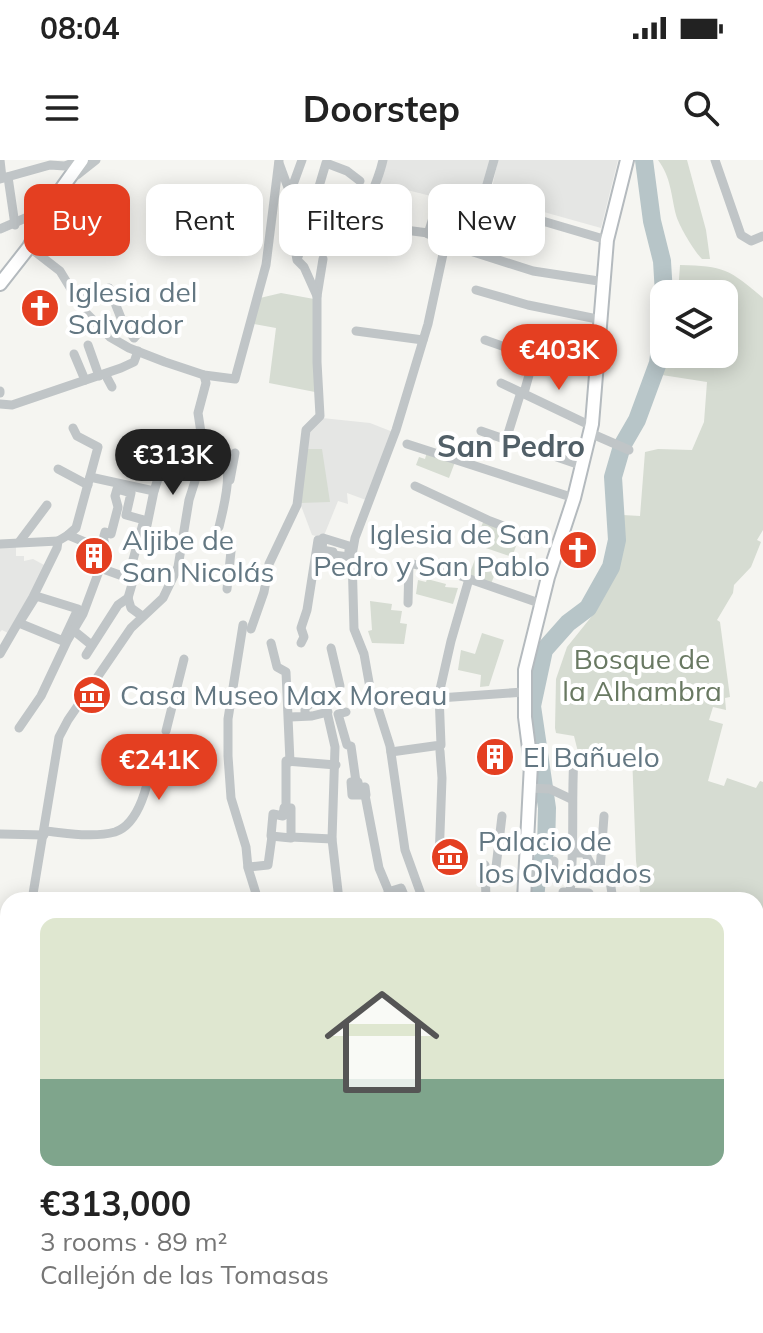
<!DOCTYPE html>
<meta charset="utf-8">
<style>
body{margin:0;font-family:Mulish,sans-serif;background:#f2f2f2;color:#222;height:100vh;display:flex;flex-direction:column;font-size:30px;white-space:nowrap}
*{box-sizing:border-box;margin:0}
p{font-size:26px;color:#767676}
.icon{flex:none;width:44px;height:44px;fill:none;stroke:currentColor;stroke-width:2;stroke-linecap:round;stroke-linejoin:round}
.map{position:relative;flex:1;overflow:hidden}
.details{position:absolute;left:0px;top:732px;width:764px;height:442px;display:flex;flex-direction:column;background:#fff;border-radius:24px 24px 0 0;box-shadow:0 4px 20px #0003}
.details>*{flex:none}
.top-card{position:absolute;left:24px;top:24px;width:716px;height:72px;display:flex;gap:16px}
.buttons{position:absolute;left:650px;top:120px;display:grid;gap:16px}
.buttons a{display:grid;place-items:center;width:88px;height:88px;border-radius:16px;background:#fff;box-shadow:0 4px 20px #0003;font-size:40px}
.price{position:absolute;translate:-50% -68px;padding:0 18px;border-radius:28px;background:#e43f21;color:#fff;font-size:26px;line-height:52px;filter:drop-shadow(0 2px 4px #0008)}
.price::after{content:'';position:absolute;left:50%;top:48px;width:24px;height:18px;margin-left:-12px;background:inherit;clip-path:polygon(0 0,100% 0,50% 100%)}
.price.on{background:#222;color:#fff}
ul{padding:0;list-style:none}
li{display:grid;align-content:center;gap:16px;height:424px;padding:0 40px}
li+li{border-top:2px solid #e0e0e0}
li span{display:grid;place-items:center;height:248px;border-radius:16px;color:#555}
li>.icon{margin-inline-start:auto}
span .icon{width:144px;height:144px;fill:#fffc;stroke-width:1}
li b{font-size:34px}
.tag{padding:0 28px;border-radius:16px;background:#fff;box-shadow:0 4px 20px #0003;font-size:28px;line-height:72px}
.tag.on{background:#e43f21;color:#fff}
.status{display:flex;justify-content:space-between;align-items:center;height:56px;padding:0 40px;background:#fff;direction:ltr}
.status svg{height:22px;fill:currentColor}
header{display:flex;justify-content:space-between;align-items:center;height:104px;padding:0 40px;background:#fff;font-size:36px;font-weight:700}
.map>svg:first-child{display:block}
.built{fill:#e5e6e4}
.green{fill:#d6dcd2}
.lines{fill:none;stroke-linecap:round;stroke-linejoin:round}
.river{stroke:#b7c5c8;stroke-width:18}
.secondary-casing{stroke:#b4babe;stroke-width:16}
.street{stroke:#c0c5c7;stroke-width:9}
.secondary{stroke:#fff;stroke-width:12}
.labels{text-anchor:middle;stroke-width:8;stroke-linejoin:round;paint-order:stroke}
.poi-label{font-size:28px;fill:#637782;stroke:#fff;text-anchor:start}
.park-label{font-size:28px;fill:#697962;stroke:#fff}
.neighbourhood-label{font-size:30px;font-weight:bold;fill:#515f67;stroke:#fff}
</style>
<div class="status"><b>08:04</b><svg viewBox="0 0 49 12"><path d="M0 12V9h3v3zM5 12V6h3v6zM10 12V3h3v9zM15 12V0h3v12zM26 1h20v11H26zM47 4h2v5h-2z"/></svg></div>
<header><svg class="icon" aria-label="menu" viewBox="0 0 24 24"><path d="M4 6h16M4 12h16M4 18h16"/></svg>Doorstep<svg class="icon" aria-label="search" viewBox="0 0 24 24"><circle cx="10" cy="10" r="6"/><path d="M15 15l6 6"/></svg></header>
<div class="map">
<svg width="763" height="1173" viewBox="0 0 763 1173">
<rect width="100%" height="100%" fill="#f5f5f1"/>
<g class="built">
<path d="M384,0H491L485,24L471,46L379,23Z"/>
<path d="M498,0H618L601,68L490,37Z"/>
<path d="M322,258L370,263L393,272L366,340L347,333L348,344L338,341L323,378L312,375L300,343L307,274Z"/>
<path d="M0,387H16V396H24V401L33,399L46,406L8,473L2,470L0,472Z"/>
</g>
<g class="green">
<path d="M658,0H687L706,70L710,99H702C694,91 679,66 676,55C671,35 671,17 658,0Z"/>
<path d="M680,105C724,106 729,109 763,138V370L757,380L761,382L751,407L734,425L733,433L717,460L720,462L730,537L725,538L726,550L713,547L709,560L723,564L708,621L724,626L727,618L756,628L760,621L763,622V780L756,790V740H641L636,701L632,594L579,596L574,576L556,573L555,568L556,519L567,487L596,451L619,409L623,355L640,356L645,292L658,289L692,290L704,262L707,222L662,215L666,194H724V134H678Z"/>
<path d="M281,133L314,139L315,232L269,223L276,168L254,164L260,138Z"/>
<path d="M306,289H322L330,342L300,343Z"/>
<path d="M427,292L455,302L449,318L416,305L419,297L425,299Z"/>
<path d="M484,360L520,375L512,397L474,384Z"/>
<path d="M477,394L499,403L491,424L468,418Z"/>
<path d="M427,419L446,424L445,427L458,428L453,444L416,434L418,420L426,422Z"/>
<path d="M370,441L392,444L391,450L402,451L400,463L407,464L404,484L372,483L368,471L372,470Z"/>
<path d="M482,473L504,480L489,526L480,527L481,515L458,510L461,490L475,494Z"/>
</g>
<g class="lines">
<g class="river">
<path d="M644,0L652,61L662,101L664,134"/>
<path d="M535,740L537,718L546,689L547,648L532,546L544,490L568,463L588,448L611,407L617,380L613,317L622,286L637,260L658,203L664,157"/>
</g>
<g class="secondary-casing">
<g id="secondary">
<path d="M0,124L29,87L52,42L82,0"/>
<path d="M524,740L531,604L525,557V510L548,417L574,338L592,264L607,80L627,0"/>
<path d="M619,1166L621,1173"/>
<path d="M434,1173L450,1166"/>
</g>
</g>
<g class="street">
<path d="M0,0L2,18"/>
<path d="M383,0C378,23 367,42 359,64L428,73"/>
<path d="M715,0L741,75L751,81L763,76"/>
<path d="M279,3L290,33"/>
<path d="M75,13L77,15L96,0"/>
<path d="M8,17L15,65"/>
<path d="M0,19L50,5L65,6L75,2"/>
<path d="M439,38L471,46L462,64L448,78L428,74Z"/>
<path d="M56,42L63,51L54,59L51,55L46,58Z"/>
<path d="M488,45L607,80"/>
<path d="M0,69L37,53"/>
<path d="M29,87L60,111L85,152L110,177L129,188L165,202L204,215L235,219L266,105L279,0"/>
<path d="M464,89L533,111L605,122"/>
<path d="M298,97L326,3L347,11L360,21"/>
<path d="M476,130L528,145L602,160"/>
<path d="M317,136L323,99"/>
<path d="M78,139L109,128L123,163L134,178L144,166"/>
<path d="M356,171L423,180"/>
<path d="M485,180L534,197L598,214"/>
<path d="M88,185L99,216"/>
<path d="M74,194L85,220"/>
<path d="M105,214L112,227"/>
<path d="M501,223L585,263L592,264"/>
<path d="M0,231V233"/>
<path d="M524,233L534,197"/>
<path d="M0,244L12,245L121,208L134,202L138,191"/>
<path d="M481,271L583,306"/>
<path d="M590,273L629,290"/>
<path d="M212,277C237,302 226,337 219,367"/>
<path d="M506,280L521,232"/>
<path d="M407,284L574,338"/>
<path d="M58,309L88,325"/>
<path d="M90,317L154,331"/>
<path d="M230,320L235,293"/>
<path d="M415,326L490,361L558,387"/>
<path d="M117,329L131,333L126,355L144,360L128,418L103,409L108,393C105,384 102,380 105,372L111,374L118,347L115,336Z"/>
<path d="M147,365L154,331L167,291"/>
<path d="M68,375L76,368L98,287L77,276L73,268"/>
<path d="M323,378L349,386V397L333,395V392L322,390Z"/>
<path d="M20,381L47,345"/>
<path d="M0,384L58,381"/>
<path d="M227,429L232,382"/>
<path d="M36,436L78,449L63,481L19,463Z"/>
<path d="M128,438L135,414"/>
<path d="M128,438L131,448L142,456"/>
<path d="M408,443L409,403L458,415L542,444"/>
<path d="M243,465L228,559V596L231,638L246,687L248,708L258,740"/>
<path d="M251,469L264,432L269,404L297,345L306,270L320,256L317,202V136L304,107L297,100L292,71L290,33L302,0"/>
<path d="M73,470L89,483"/>
<path d="M271,483L277,507L286,512L290,602"/>
<path d="M301,483L304,477L301,468L307,450L318,380"/>
<path d="M331,488L340,526"/>
<path d="M0,494L33,437L57,388L58,381L68,375L104,390L105,395L83,454L67,481L41,536L19,568"/>
<path d="M86,495L118,445L128,438"/>
<path d="M439,538L524,532"/>
<path d="M327,552L335,587L332,679L339,740"/>
<path d="M346,552L338,554L347,585L351,586L357,629L365,635L379,708L389,732"/>
<path d="M290,557L312,556L328,552L320,536L305,548V556"/>
<path d="M166,571L184,499"/>
<path d="M391,592L441,585L439,534L451,481L469,419"/>
<path d="M351,622H358V628L365,627L366,635H352Z"/>
<path d="M530,628L550,629L571,639"/>
<path d="M284,648H291V678L271,676L273,654L283,656Z"/>
<path d="M286,648V601L336,605"/>
<path d="M45,671C67,673 93,678 115,672C143,663 150,612 155,588L163,589"/>
<path d="M0,674L44,675"/>
<path d="M291,677L332,679"/>
<path d="M573,693H585L594,710H600L604,656"/>
<path d="M439,700L442,618L440,591"/>
<path d="M485,705L486,740"/>
<path d="M248,707L268,705L272,676"/>
<path d="M496,707L502,656"/>
<path d="M526,713L553,715L557,722"/>
<path d="M553,715L554,701"/>
<path d="M610,721L613,740"/>
<path d="M570,732C575,687 571,642 574,596"/>
<path d="M32,740L59,577L68,560L131,468L163,438L178,407L189,340L201,302L202,279L198,253L206,223L204,215"/>
<path d="M239,740H242"/>
<path d="M391,740L388,732L401,728L406,740"/>
<path d="M423,740L405,690L390,586L376,542L372,539L364,494L354,469L352,395L355,378L396,270L428,164L443,94L449,81L462,68L484,35L494,0"/>
<path d="M564,740L563,732L589,733"/>
<path d="M756,892L763,897"/>
<path d="M756,913L763,919"/>
<path d="M0,915L8,896"/>
<path d="M756,968L763,960"/>
<path d="M0,992L8,998"/>
<path d="M0,1041L8,1042"/>
<path d="M0,1110L8,1113"/>
<path d="M756,1110L763,1109"/>
<path d="M189,1166L195,1173"/>
<path d="M220,1166L221,1173"/>
<path d="M259,1166L260,1173"/>
<path d="M282,1166L284,1173"/>
<path d="M588,1166L590,1173"/>
<path d="M394,1168L403,1166"/>
<path d="M716,1172L741,1166"/>
<path d="M83,1173L137,1166"/>
<path d="M524,1173L525,1166"/>
<path d="M548,1173L549,1166"/>
</g>
<use href="#secondary" class="secondary"/>
</g>
<defs>
<g id="church-disc" transform="scale(2)"><circle r="9.5" fill="#e43f21" stroke="#fff"/><path d="M-1.2-6h2.4v3.5h3.3v2.4h-3.3V6h-2.4V-.1h-3.3v-2.4h3.3Z" fill="#fff"/></g>
<g id="building-disc" transform="scale(2)"><circle r="9.5" fill="#e43f21" stroke="#fff"/><path d="M-4-6H4V6H1V3H-1V6H-4ZM-2.5-4.3h1.7v1.8h-1.7ZM.8-4.3h1.7v1.8H.8ZM-2.5-1h1.7V.8h-1.7ZM.8-1h1.7V.8H.8Z" fill="#fff"/></g>
<g id="museum-disc" transform="scale(2)"><circle r="9.5" fill="#e43f21" stroke="#fff"/><path d="M0-6L6-3V-2H-6V-3ZM-5-1h2V3h-2ZM-1-1h2V3h-2ZM3-1h2V3H3ZM-6 4H6V6H-6Z" fill="#fff"/></g>
</defs>
<g fill-rule="evenodd">
<use href="#church-disc" x="40" y="148"/>
<use href="#church-disc" x="578" y="390"/>
<use href="#building-disc" x="94" y="396"/>
<use href="#museum-disc" x="92" y="535"/>
<use href="#building-disc" x="495" y="597"/>
<use href="#museum-disc" x="450" y="697"/>
</g>
<g class="labels">
<g class="poi-label">
<text x="68" y="142">Iglesia del<tspan x="68" dy="32">Salvador</tspan></text>
<text x="550" y="384" text-anchor="end">Iglesia de San<tspan x="550" dy="32">Pedro y San Pablo</tspan></text>
<text x="122" y="390">Aljibe de<tspan x="122" dy="32">San Nicolás</tspan></text>
<text x="120" y="545">Casa Museo Max Moreau</text>
<text x="523" y="607">El Bañuelo</text>
<text x="478" y="691">Palacio de<tspan x="478" dy="32">los Olvidados</tspan></text>
</g>
<g class="park-label">
<text x="642" y="509">Bosque de<tspan x="642" dy="32">la Alhambra</tspan></text>
</g>
<g class="neighbourhood-label">
<text x="511" y="297">San Pedro</text>
</g>
</g>
</svg>
<div class="buttons">
<a><svg class="icon" aria-label="layers" viewBox="0 0 24 24"><path d="M12 4l9 5-9 5-9-5zM3 14l9 5 9-5"/></svg></a>
</div>
<b class="price" style="left:559px;top:232px">€403K</b>
<b class="price on" style="left:173px;top:337px">€313K</b>
<b class="price" style="left:159px;top:642px">€241K</b>
<div class="top-card">
<a class="tag on">Buy</a>
<a class="tag">Rent</a>
<a class="tag">Filters</a>
<a class="tag">New</a>
</div>
<section class="details">
<ul>
<li><span style="background:linear-gradient(#dfe7d0 65%,#7fa58c 0)"><svg class="icon" aria-label="home" viewBox="0 0 24 24"><path d="M3 11l9-7 9 7M6 9v11h12V9"/></svg></span><div><b>€313,000</b><p>3 rooms · 89 m²</p><p>Callejón de las Tomasas</p></div></li>
</ul>
</section>
</div>
